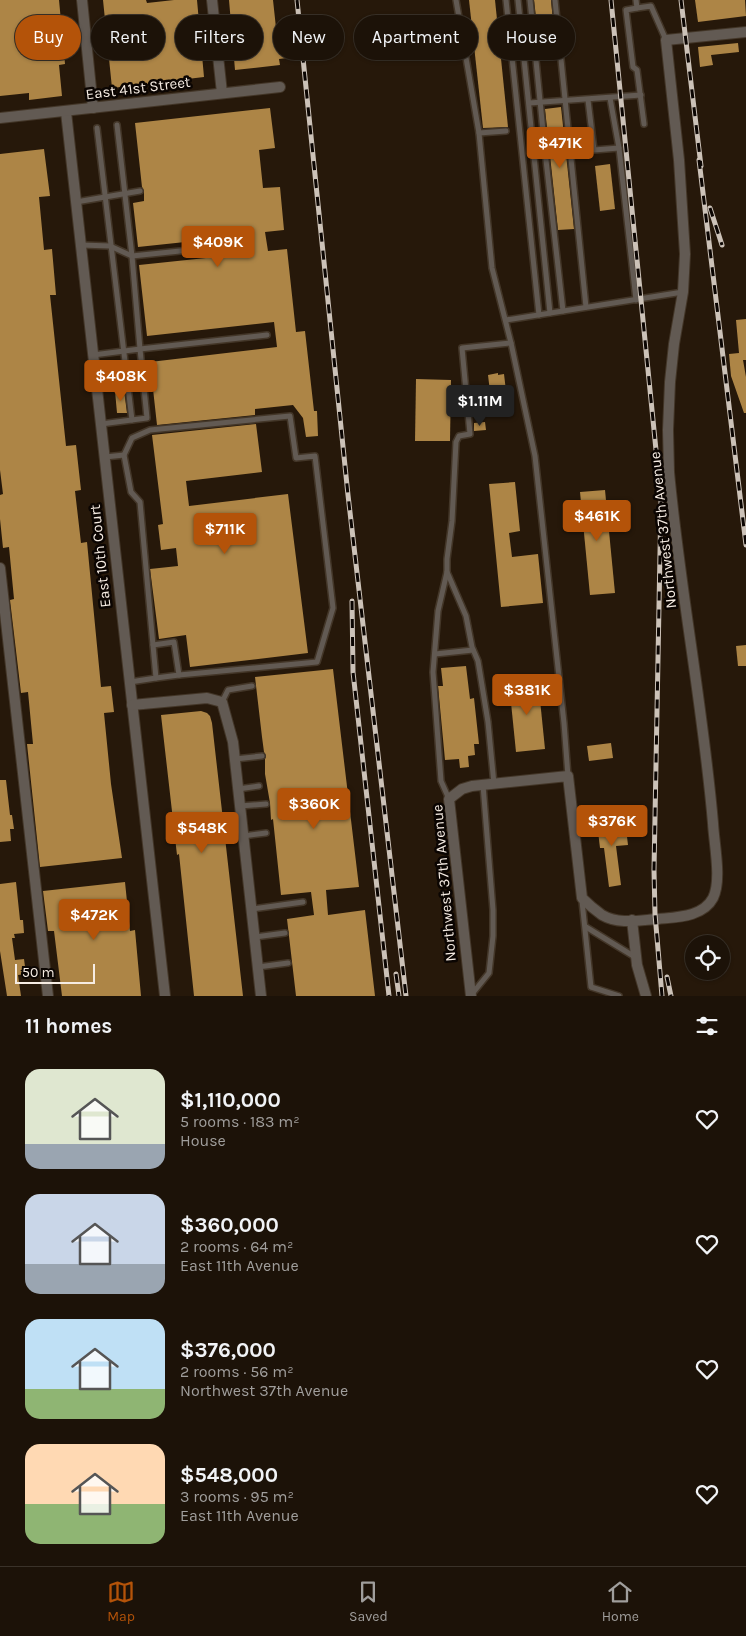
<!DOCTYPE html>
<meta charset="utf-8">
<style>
body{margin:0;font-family:Karla,sans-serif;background:#292016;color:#f1f3f6;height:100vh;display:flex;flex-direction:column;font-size:19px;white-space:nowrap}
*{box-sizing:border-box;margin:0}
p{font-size:16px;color:#a09e9c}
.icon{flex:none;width:28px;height:28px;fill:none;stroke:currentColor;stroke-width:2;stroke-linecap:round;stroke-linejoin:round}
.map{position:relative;height:996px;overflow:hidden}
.side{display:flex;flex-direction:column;background:#1c1208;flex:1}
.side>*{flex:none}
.guide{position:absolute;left:15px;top:15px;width:716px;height:45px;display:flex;gap:10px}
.tools{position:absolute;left:685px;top:935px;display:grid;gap:10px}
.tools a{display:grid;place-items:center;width:45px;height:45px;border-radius:50%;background:#1c1208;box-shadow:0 1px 4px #0004,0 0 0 1px #3a3229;font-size:25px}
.scale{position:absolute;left:15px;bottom:12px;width:80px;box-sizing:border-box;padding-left:5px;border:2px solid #f6ece3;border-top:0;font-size:14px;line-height:18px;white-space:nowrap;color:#f6ece3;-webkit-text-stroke:4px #0b0502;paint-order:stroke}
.price{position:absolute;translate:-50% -42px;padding:0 11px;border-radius:5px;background:#b45309;color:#fff;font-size:16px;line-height:32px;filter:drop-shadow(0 1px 2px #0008)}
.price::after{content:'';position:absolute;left:50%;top:30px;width:15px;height:11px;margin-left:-8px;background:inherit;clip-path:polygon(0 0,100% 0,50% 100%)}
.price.current{background:#222;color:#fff}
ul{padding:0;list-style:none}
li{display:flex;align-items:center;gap:15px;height:125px;padding:0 25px}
li span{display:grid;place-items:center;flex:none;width:140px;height:100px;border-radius:15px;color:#555}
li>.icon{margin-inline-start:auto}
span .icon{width:60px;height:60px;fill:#fffc;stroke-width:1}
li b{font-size:21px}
h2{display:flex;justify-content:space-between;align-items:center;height:60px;padding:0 25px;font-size:21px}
.chip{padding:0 18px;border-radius:22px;background:#1c1208;box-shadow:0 1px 4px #0004,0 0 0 1px #3a3229;font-size:18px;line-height:45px}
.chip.current{background:#b45309;color:#fff}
.dock{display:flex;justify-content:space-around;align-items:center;height:70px;border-top:1px solid #3a3229;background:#1c1208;font-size:14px;color:#a09e9c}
.dock a{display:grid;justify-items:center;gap:2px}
.dock .current{color:#b45309}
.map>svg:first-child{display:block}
.building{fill:#ad8546}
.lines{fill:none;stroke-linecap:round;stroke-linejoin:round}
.lane-casing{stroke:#433628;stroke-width:8}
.street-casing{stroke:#433628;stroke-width:12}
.lane{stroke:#625a53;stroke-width:5}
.street{stroke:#625a53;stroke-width:10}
.rail-casing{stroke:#ccc2b8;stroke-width:5}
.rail{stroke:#0b0502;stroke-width:3;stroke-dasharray:9;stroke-linecap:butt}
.labels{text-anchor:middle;stroke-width:5;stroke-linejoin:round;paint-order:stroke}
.street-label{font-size:15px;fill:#f6ece3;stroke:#0b0502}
</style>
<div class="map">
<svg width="746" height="996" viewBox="0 0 746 996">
<rect width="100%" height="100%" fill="#26180a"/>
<g class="building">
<path d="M0,0H59L65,64L59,65L62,96L29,100V93L0,96Z"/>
<path d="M103,0H146L147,3L174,0H197L204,77L112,88Z"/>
<path d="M229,0H273L277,37H284L287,58L279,59L280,65L235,70Z"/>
<path d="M469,0H495L508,127L483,128Z"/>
<path d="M534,0H551L555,42L539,43Z"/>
<path d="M695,0H745L746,16L698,22Z"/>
<path d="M738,43L739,52L711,55L713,65L700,67L698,47Z"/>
<path d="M561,107L574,229L558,230L545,109Z"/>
<path d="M270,108L275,148L259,150L263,188L280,187L284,230L265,232L268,251L287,249L296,332L305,331L314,411H317L318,436L306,437L303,418L293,405L255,409V415L157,425L150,362L277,347L274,322L147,336L139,265L244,254L242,236L138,247L133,203L144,201V191L142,187L135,123Z"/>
<path d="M44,149L50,196L39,197L44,250L52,249L56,295H50L66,446L76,445L81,490L75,491L81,543L87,542L101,687L111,686L114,712L104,713L111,784L122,858L40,867L27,744H33L28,692L21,693L10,600L14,599L9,547L3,548L0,519V495L3,494L0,470V154Z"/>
<path d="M610,164L615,209L600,211L595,166Z"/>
<path d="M746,319V360H743L746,377V413H744L731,376L729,354L739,353L736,320Z"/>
<path d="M498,373V375L504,374L506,391L490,392L488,375Z"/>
<path d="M416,379L451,380L450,441H415Z"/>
<path d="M124,390L127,413H117L115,391Z"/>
<path d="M485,422L486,430L474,431V423Z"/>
<path d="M256,424L262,472L186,481L189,506L288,494L308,653L190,667L186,635L159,639L150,569L178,566L176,548L161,550L158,525L163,524L152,435Z"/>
<path d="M515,482L520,531L509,533L512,557L538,554L543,603L501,607L489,484Z"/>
<path d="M605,490L615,593L590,595L580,492Z"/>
<path d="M746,645V666H738L736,646Z"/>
<path d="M466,666L470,699L474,698L479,744H474L475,755L468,756L469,767L460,768L459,759L445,760L438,686H443L441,668Z"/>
<path d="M333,669L359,887L326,890L328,915L365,910L375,996H296L287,919L314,915L311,892L281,895L273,819L271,820L270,803L265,774V759L266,756L264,752L262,737L255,677Z"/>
<path d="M538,680L545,749L516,752L509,683Z"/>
<path d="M201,711L207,713L210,716L212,723L243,996H194L179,854L177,855L161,715Z"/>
<path d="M611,743L613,758L589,761L587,746Z"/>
<path d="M0,780H6L10,815H12L14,829H10L11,841L0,842Z"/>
<path d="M625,820L628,845L616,846L621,885L609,887L604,848H600L597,823Z"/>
<path d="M16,882L20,920H23L24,933L14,934L15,938H12L15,960L24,959L26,974L18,975L21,996H7L0,951V884Z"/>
<path d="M125,882L130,931L135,930L141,996H62L54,931H48L43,891Z"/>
</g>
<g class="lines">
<g class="lane-casing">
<g id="lane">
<path d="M456,0L479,133L492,268L511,343L535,456L564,723L568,776"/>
<path d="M506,0L539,315"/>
<path d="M518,0L550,313"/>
<path d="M530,0L545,151L563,311"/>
<path d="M555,0L586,307"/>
<path d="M636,0L637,8L651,6L666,40"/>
<path d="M637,8L626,10L633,67L637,70L644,124"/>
<path d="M610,98L619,148L636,300"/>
<path d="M588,100L594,150L619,148"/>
<path d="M529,103L641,95"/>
<path d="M117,125L132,256L140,349L267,335"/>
<path d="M97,128L132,420"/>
<path d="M479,133L506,131"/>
<path d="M76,202L140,191"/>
<path d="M81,245L110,246L132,256L228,246"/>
<path d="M506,320L683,292"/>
<path d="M93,355L140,349L147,418L101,424"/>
<path d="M124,455L132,438L150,430L290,416L296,458L315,456L333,608L317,662L179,675"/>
<path d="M105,457L124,455L131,492L140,502L156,678L130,682"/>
<path d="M447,572L466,616L472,647L478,661L488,722L494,784"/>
<path d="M153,645L174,642L179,675L156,678"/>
<path d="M435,654L473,650"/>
<path d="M222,702L228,690L252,686"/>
<path d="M235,759L262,756"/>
<path d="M238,789L259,786"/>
<path d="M449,799L441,781L433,672L438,611L447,572V559L452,521L456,442L459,436L470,434L462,348L511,343"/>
<path d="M240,806L266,804"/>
<path d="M243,836L266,833"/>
<path d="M582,901L591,987L619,996"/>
<path d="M252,909L303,902"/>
<path d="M586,927L635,957"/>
<path d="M255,937L285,933"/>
<path d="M258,967L288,963"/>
<path d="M472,994L489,973L493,936V910L483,785"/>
</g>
</g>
<g class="street-casing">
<g id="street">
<path d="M82,0L93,108"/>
<path d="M212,0L222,93"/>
<path d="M66,112L165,996"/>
<path d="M0,118L280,87"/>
<path d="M0,568L48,996"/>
<path d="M132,705L207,698L222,702L233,742L261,996"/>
<path d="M632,920L637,965L646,996"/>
<path d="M471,996L449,799L462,789L472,786L568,776L582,898C588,904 595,910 602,915C619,925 641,920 658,919C677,917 703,917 713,898C722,880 714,844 713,823C703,706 680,590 669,472L668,430L670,382L674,344L683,292L685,254L679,160L666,40L746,32"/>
</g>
</g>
<use href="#lane" class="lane"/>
<use href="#street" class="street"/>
<g class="rail-casing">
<g id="rail">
<path d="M297,0L348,495L406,996"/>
<path d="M611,0L661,500L654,870L655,914L662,996"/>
<path d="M681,0L701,166"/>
<path d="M699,160L746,545"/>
<path d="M710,208L722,245"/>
<path d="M352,601L353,672L389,996"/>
<path d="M396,974L399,996"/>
<path d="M667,977L671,996"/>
</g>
</g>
<use href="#rail" class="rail"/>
</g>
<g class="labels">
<g class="street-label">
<text transform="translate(138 88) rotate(-7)" y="5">East 41st Street</text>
<text transform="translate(663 530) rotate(-96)" y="5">Northwest 37th Avenue</text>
<text transform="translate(100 556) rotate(-96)" y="5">East 10th Court</text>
<text transform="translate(444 883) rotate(-95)" y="5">Northwest 37th Avenue</text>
</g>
</g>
</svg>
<div class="tools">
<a><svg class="icon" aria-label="locate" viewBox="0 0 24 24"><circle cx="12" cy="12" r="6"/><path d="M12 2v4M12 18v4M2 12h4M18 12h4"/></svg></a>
</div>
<div class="scale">50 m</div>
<b class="price" style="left:560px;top:169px">$471K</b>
<b class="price" style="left:218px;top:268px">$409K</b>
<b class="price" style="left:121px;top:402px">$408K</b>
<b class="price current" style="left:480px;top:427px">$1.11M</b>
<b class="price" style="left:597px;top:542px">$461K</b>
<b class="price" style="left:225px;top:555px">$711K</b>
<b class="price" style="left:527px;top:716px">$381K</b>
<b class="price" style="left:314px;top:830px">$360K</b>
<b class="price" style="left:612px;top:847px">$376K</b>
<b class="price" style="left:202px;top:854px">$548K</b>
<b class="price" style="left:94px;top:941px">$472K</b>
<div class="guide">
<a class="chip current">Buy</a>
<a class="chip">Rent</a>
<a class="chip">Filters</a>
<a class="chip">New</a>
<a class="chip">Apartment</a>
<a class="chip">House</a>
</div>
</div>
<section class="side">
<h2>11 homes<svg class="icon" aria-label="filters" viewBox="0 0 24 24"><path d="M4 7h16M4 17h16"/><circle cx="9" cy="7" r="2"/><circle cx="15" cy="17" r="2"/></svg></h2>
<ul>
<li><span style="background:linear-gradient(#dfe7d0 75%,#9aa5b1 0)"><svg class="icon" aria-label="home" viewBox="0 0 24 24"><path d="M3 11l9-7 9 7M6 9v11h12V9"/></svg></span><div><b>$1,110,000</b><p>5 rooms · 183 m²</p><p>House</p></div><svg class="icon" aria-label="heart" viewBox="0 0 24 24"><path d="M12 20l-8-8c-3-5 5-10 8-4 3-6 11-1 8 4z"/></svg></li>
<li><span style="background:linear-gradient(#c9d6e8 70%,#9aa5b1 0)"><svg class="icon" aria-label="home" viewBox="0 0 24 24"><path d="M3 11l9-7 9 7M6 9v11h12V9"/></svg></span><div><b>$360,000</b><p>2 rooms · 64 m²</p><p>East 11th Avenue</p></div><svg class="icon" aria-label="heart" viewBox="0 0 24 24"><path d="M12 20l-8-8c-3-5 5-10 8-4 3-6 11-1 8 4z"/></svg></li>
<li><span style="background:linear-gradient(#bfe0f5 70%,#8fb573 0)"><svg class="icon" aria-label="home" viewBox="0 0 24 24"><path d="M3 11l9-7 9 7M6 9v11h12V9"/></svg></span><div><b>$376,000</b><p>2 rooms · 56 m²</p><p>Northwest 37th Avenue</p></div><svg class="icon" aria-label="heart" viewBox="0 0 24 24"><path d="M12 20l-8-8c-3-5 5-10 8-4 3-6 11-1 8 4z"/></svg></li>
<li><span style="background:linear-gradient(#ffd9b3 60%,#8fb573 0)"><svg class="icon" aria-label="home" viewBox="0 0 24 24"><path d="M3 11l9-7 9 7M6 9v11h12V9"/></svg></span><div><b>$548,000</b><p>3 rooms · 95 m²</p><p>East 11th Avenue</p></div><svg class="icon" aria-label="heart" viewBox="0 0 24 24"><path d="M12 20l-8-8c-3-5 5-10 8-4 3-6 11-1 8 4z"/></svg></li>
</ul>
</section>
<nav class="dock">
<a class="current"><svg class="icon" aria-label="map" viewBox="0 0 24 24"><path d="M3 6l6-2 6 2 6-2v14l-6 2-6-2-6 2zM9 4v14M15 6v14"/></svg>Map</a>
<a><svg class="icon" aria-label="saved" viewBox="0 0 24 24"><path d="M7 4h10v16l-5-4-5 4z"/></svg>Saved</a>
<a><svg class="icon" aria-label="home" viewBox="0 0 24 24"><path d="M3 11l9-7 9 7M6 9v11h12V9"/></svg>Home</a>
</nav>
